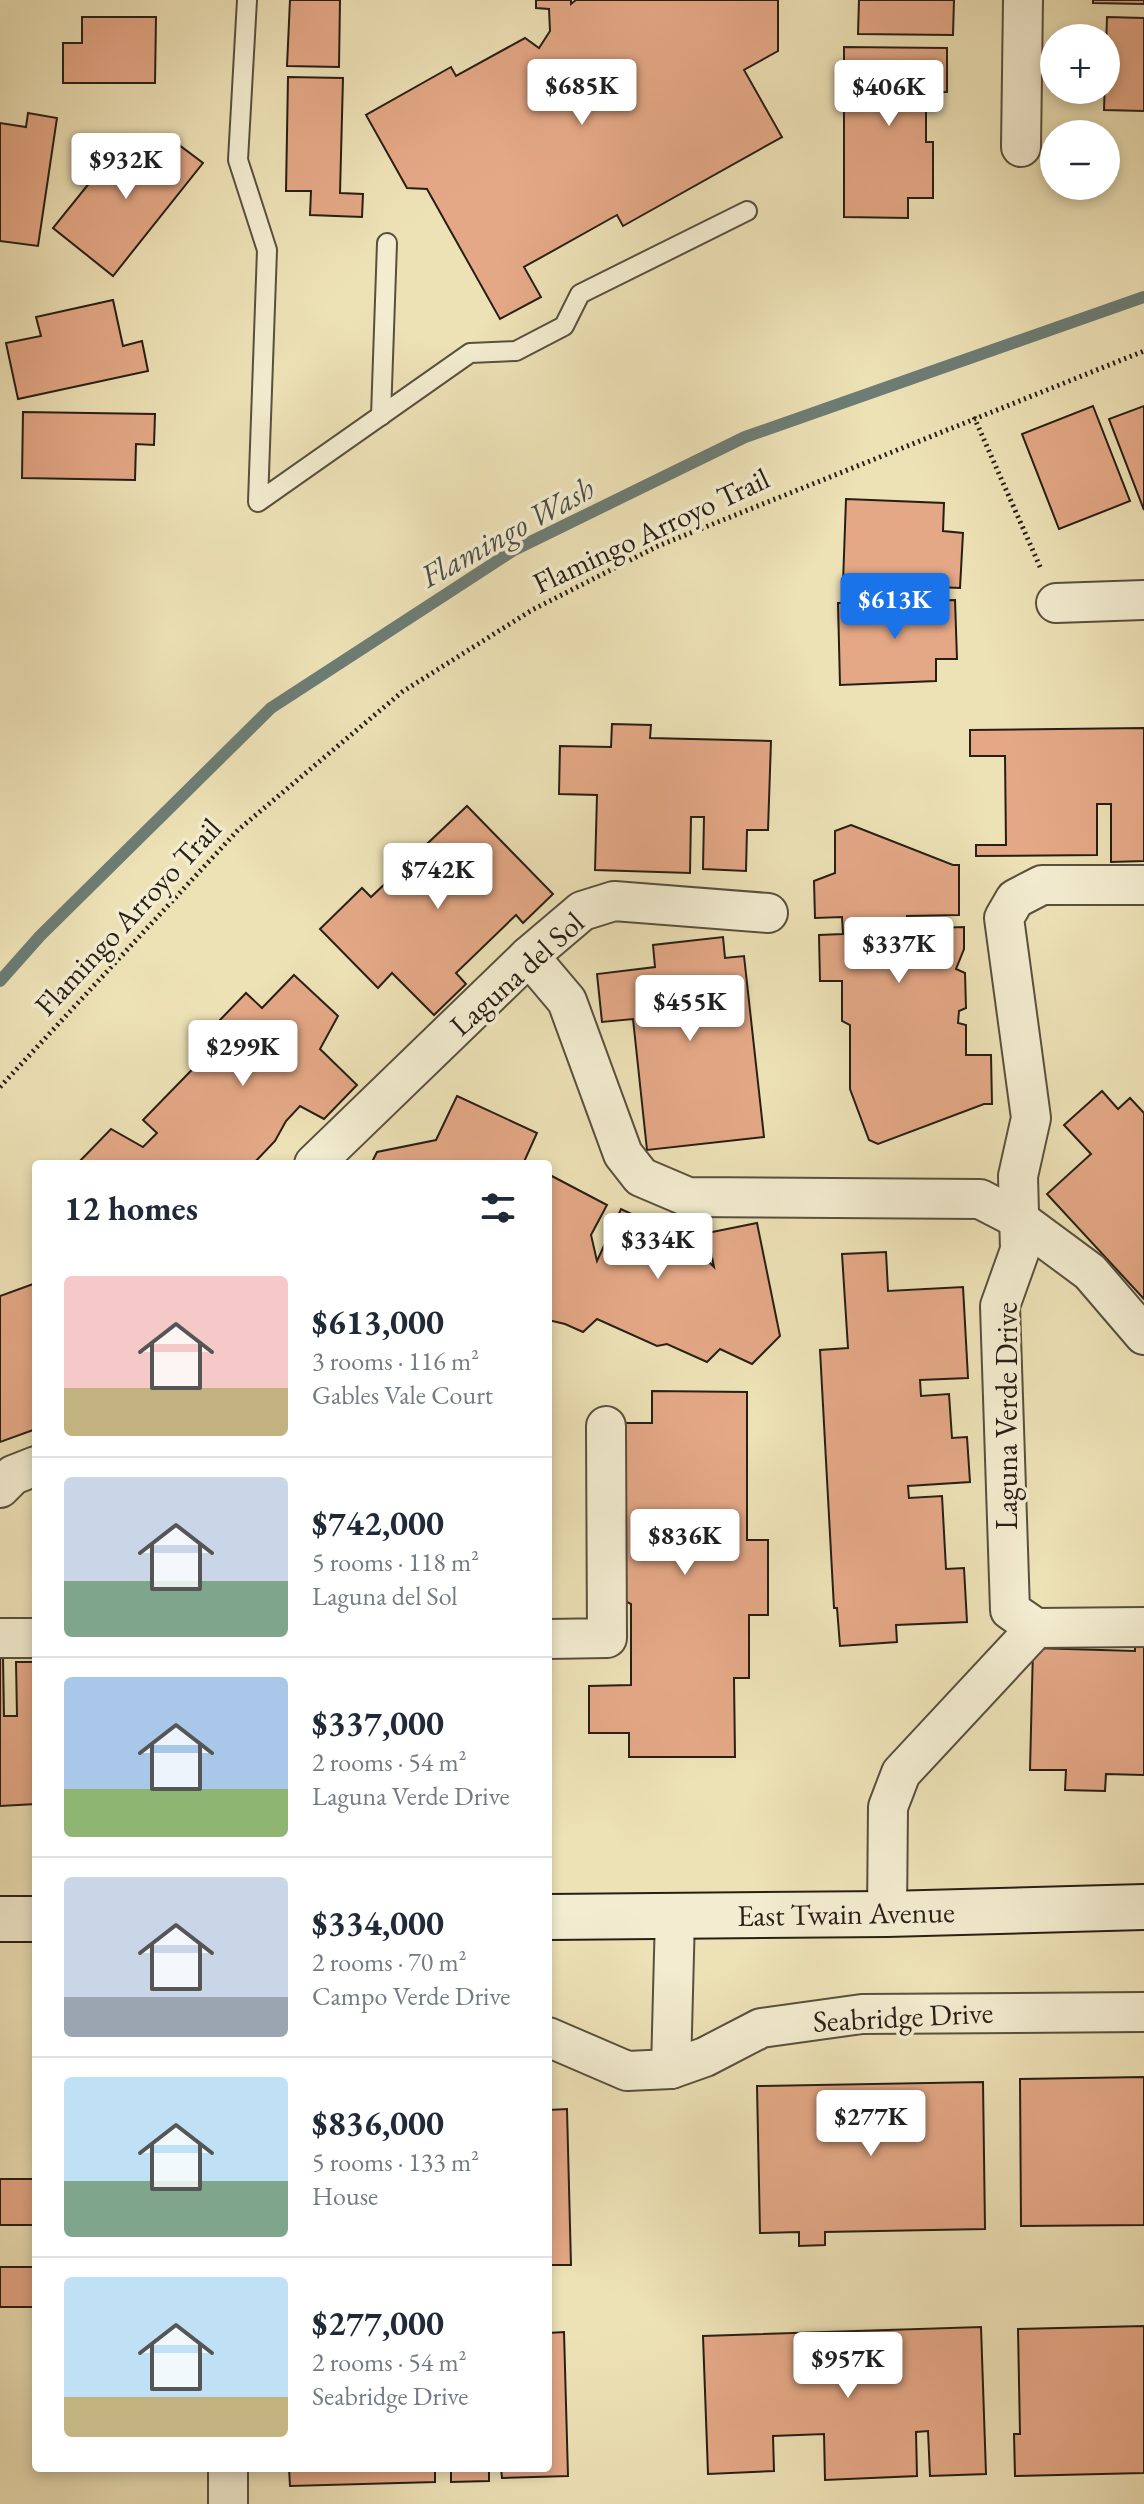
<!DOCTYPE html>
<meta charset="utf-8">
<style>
body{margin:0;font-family:"EB Garamond",serif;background:#f6f6f7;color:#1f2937;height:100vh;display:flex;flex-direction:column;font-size:30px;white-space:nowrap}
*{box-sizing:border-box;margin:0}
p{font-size:26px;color:#747a83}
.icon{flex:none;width:44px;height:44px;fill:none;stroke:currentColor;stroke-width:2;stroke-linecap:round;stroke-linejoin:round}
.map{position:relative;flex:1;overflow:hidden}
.drawer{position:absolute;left:32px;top:1160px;width:520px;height:1312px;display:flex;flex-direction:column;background:#fff;border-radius:8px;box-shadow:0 4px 12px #0003}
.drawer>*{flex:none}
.buttons{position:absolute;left:1040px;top:24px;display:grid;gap:16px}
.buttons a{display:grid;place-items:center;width:80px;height:80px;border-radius:50%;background:#fff;box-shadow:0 4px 12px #0003;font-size:40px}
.price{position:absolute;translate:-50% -68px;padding:0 18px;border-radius:8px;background:#fff;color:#222;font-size:26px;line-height:52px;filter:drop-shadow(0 2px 4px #0008)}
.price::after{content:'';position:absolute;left:50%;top:48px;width:24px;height:18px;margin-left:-12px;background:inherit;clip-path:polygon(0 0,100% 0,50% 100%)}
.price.on{background:#1a73e8;color:#fff}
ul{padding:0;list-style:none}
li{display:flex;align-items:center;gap:24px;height:200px;padding:0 32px}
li+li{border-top:2px solid #e0e1e3}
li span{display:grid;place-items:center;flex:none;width:224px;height:160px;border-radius:8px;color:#555}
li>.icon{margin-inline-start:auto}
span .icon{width:96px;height:96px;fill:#fffc;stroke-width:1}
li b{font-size:34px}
h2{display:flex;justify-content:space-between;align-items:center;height:96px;padding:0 32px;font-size:34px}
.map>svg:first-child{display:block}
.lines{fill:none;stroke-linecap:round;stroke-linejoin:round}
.stream{stroke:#6d7d75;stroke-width:12}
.building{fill:#e4a886;stroke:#271f16;stroke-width:2}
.lane-casing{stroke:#58503e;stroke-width:22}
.street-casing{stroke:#58503e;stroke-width:42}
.secondary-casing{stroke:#271f16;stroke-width:48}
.path{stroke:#271f16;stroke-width:5;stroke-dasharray:2 4;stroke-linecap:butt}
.lane{stroke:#f3ecd0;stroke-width:18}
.street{stroke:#f3ecd0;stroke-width:38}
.secondary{stroke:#f3ecd0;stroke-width:44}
.labels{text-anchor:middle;stroke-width:7;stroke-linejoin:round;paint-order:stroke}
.street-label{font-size:30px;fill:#271f16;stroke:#f3ecd0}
.water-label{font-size:32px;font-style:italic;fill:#4a4e46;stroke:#f3ecd0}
</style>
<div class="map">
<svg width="1144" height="2504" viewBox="0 0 1144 2504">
<rect width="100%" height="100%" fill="#ede1b6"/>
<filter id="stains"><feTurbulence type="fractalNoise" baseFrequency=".0025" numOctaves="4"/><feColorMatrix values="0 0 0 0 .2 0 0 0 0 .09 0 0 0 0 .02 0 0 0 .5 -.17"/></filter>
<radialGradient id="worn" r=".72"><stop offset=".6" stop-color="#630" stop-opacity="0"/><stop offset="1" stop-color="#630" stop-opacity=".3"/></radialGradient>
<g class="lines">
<path class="stream" d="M0,981L40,936L271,708L514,550L745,437L1144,297"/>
</g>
<g class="building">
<path d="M290,0H340L339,67L287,66Z"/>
<path d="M536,0H571V4L576,0H778V51L744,70L782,137L623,226L617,215L524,267L541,297L500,319L427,189L407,188L366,115L451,67L456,76L525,38L539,48L550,31L549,9L536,8Z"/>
<path d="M859,0H954L953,35L858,34Z"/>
<path d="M1093,0H1144V4L1093,3Z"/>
<path d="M82,17H156L155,83H63V43H82Z"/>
<path d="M1107,17L1144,18V111L1104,110Z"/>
<path d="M844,47L947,48V92H926V142H933V198H908V218L844,217Z"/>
<path d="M288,77L343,78L340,193L363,194L362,217L310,215L311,191H286Z"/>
<path d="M28,113L57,118L38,246L0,241V123L26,127Z"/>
<path d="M128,135L157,157L171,139L203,163L113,276L53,228Z"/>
<path d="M113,300L123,346L142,341L148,371L18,399L6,343L41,336L36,317Z"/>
<path d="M1093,406L1130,501L1059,529L1022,434Z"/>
<path d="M1144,406V510L1109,419Z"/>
<path d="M23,412L155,414L154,445L136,444L135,480L22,478Z"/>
<path d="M846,499L944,503L943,531L963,533L960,588L843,583Z"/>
<path d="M955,600L957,659H936V681L840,685L838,603Z"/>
<path d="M612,724L651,725L650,738L771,741L768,830H747L746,871L703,869L704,817H691L690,873L595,870L597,795L559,794L560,746L611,747Z"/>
<path d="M1144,728V861L1111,862V804H1097V855L976,856V845H1006L1005,756H970V730Z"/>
<path d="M467,806L553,894L523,923L516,915L456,973L466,984L434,1015L392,973L378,988L320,929L362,888L371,897Z"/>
<path d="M851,825L953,865H959V915L907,916V929L964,927V949L956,969L965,973L966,1008L959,1011L958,1023L966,1025V1055H991L992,1104H984L878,1144L869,1140L850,1089V1025L842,1021V981H820L819,935L843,934L842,917L815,918L814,881L835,873V831Z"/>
<path d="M723,937L725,958L744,956L764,1137L647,1150L633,1019L602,1022L597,974L655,967L653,945Z"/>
<path d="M294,975L338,1016L320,1049L357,1085L324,1119L300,1106L286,1121L275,1141L253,1164H77L111,1129L143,1147L157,1133L143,1120L220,1041L234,1054L242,1045L219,1021L246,993L262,1008Z"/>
<path d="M1102,1091L1118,1109L1130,1098L1144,1113V1299L1047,1194L1091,1154L1064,1125Z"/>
<path d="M457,1096L537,1133L523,1164H371L377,1152L436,1140Z"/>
<path d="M548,1174L607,1205L591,1235L597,1261L621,1209L686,1239L714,1267L707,1233L757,1223L780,1336L752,1364L720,1349L707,1362L667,1344L657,1346L597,1319L583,1332L565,1324L548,1320Z"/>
<path d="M886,1252L888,1291L963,1287L968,1378L920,1380L921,1396L949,1394L952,1438L967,1437L970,1482L908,1486L909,1498L942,1496L946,1569L964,1568L967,1622L896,1625L897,1642L840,1646L837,1608H834L820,1350L848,1348L842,1254Z"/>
<path d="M36,1283V1429L0,1442V1296Z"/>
<path d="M652,1391L747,1392V1540H768V1615H749V1678H734L735,1757H629V1733H589V1686L631,1685V1604L620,1598L621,1423H652Z"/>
<path d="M548,1438L551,1529L548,1530Z"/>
<path d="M1135,1647H1144V1775L1106,1774L1105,1791L1065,1790L1066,1770H1030L1033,1648L1135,1651Z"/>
<path d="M0,1657H3L4,1716H17L16,1662H36V1804L0,1806Z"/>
<path d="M1144,2077V2225L1021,2226L1020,2079Z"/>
<path d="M983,2082L985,2229L825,2232V2245L799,2246V2232L760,2233L757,2086Z"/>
<path d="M567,2109L571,2265H548V2110Z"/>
<path d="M0,2179H36V2307H0V2267H34V2225H0Z"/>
<path d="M1144,2326V2473L1015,2476L1014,2434H1020L1018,2329Z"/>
<path d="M981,2327L986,2474L930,2476L928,2431L916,2432L917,2476L825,2480L824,2434L773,2436L774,2471L708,2474L703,2336Z"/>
<path d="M564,2332L568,2476L502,2478L501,2468H548V2333Z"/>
<path d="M289,2468H435V2482L290,2486Z"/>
<path d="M451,2468H489V2481L451,2482Z"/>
</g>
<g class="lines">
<g class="lane-casing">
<g id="lane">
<path d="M247,0L238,160L267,250L258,502L470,353L516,351L564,326L580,294L747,211"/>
<path d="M381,416L387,243"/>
</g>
</g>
<g class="street-casing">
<g id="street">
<path d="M1021,147L1023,0"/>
<path d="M1056,603L1144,600"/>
<path d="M529,956L567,1001L623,1154L641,1177L688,1197L980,1199L1017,1218L1090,1272L1144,1335"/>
<path d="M314,1164L529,956L582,911L614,901L768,913"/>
<path d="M0,1488L13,1475L36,1466"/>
<path d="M1036,1628L1010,1610L1000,1306L1020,1250L1018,1176L1031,1118L1004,918L1015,899L1042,885H1144"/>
<path d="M0,1638H36"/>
<path d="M548,1639L607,1638L606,1426"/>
<path d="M887,1914L888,1807L901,1773L1036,1628L1144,1627"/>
<path d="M548,2037L627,2071L671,2069L705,2057L761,2028L862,2014L1144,2012"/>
<path d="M671,2069L675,1916"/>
<path d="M228,2504V2468"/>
</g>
</g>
<g class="secondary-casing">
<g id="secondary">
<path d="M548,1917L887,1914L1144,1907"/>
<path d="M0,1919H36"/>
</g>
</g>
<g class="path">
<path d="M974,417L1041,569"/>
<path d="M0,1087L238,830L402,692L532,610L658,546L1144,351"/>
</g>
<use href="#lane" class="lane"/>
<use href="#street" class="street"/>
<use href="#secondary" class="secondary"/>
</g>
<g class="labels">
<g class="street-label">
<text transform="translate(651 531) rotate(-25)" y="10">Flamingo Arroyo Trail</text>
<text transform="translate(128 917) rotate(-47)" y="10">Flamingo Arroyo Trail</text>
<text transform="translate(517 974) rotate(-42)" y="10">Laguna del Sol</text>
<text transform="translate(1007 1416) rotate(-90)" y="10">Laguna Verde Drive</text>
<text transform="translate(846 1914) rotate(-1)" y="10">East Twain Avenue</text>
<text transform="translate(903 2017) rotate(-3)" y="10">Seabridge Drive</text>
</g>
<g class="water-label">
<text transform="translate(507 532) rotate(-29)" y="11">Flamingo Wash</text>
</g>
</g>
<rect width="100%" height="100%" filter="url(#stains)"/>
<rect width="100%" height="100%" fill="url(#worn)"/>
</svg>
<div class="buttons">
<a>+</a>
<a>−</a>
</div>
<b class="price" style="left:582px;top:127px">$685K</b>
<b class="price" style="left:889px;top:128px">$406K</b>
<b class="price" style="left:126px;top:201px">$932K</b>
<b class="price on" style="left:895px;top:641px">$613K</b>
<b class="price" style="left:438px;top:911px">$742K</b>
<b class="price" style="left:899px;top:985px">$337K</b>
<b class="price" style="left:690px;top:1043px">$455K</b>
<b class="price" style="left:243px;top:1088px">$299K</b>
<b class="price" style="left:658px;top:1281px">$334K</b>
<b class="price" style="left:685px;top:1577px">$836K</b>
<b class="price" style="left:871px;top:2158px">$277K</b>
<b class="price" style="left:848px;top:2400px">$957K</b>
<section class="drawer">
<h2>12 homes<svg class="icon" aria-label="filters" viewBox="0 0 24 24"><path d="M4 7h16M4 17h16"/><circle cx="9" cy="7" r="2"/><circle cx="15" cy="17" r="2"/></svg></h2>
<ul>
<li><span style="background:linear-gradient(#f6c9c9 70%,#c2b280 0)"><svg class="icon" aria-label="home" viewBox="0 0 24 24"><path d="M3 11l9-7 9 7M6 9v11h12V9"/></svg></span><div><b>$613,000</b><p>3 rooms · 116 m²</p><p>Gables Vale Court</p></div></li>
<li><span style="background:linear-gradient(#c9d6e8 65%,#7fa58c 0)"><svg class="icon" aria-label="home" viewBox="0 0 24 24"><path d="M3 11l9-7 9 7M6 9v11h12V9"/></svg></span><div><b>$742,000</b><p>5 rooms · 118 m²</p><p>Laguna del Sol</p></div></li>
<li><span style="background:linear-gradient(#a9c7e8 70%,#8fb573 0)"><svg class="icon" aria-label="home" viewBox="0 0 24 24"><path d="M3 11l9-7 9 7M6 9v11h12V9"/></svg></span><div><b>$337,000</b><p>2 rooms · 54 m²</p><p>Laguna Verde Drive</p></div></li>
<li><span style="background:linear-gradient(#c9d6e8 75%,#9aa5b1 0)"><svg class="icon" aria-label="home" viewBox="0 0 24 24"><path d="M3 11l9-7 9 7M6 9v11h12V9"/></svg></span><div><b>$334,000</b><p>2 rooms · 70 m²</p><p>Campo Verde Drive</p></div></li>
<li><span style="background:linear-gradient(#bfe0f5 65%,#7fa58c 0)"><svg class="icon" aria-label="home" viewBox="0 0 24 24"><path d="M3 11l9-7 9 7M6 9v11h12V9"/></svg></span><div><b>$836,000</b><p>5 rooms · 133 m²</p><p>House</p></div></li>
<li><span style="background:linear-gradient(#bfe0f5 75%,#c2b280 0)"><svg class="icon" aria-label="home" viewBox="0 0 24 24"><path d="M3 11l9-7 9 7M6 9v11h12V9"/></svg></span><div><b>$277,000</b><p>2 rooms · 54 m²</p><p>Seabridge Drive</p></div></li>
</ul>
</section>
</div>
